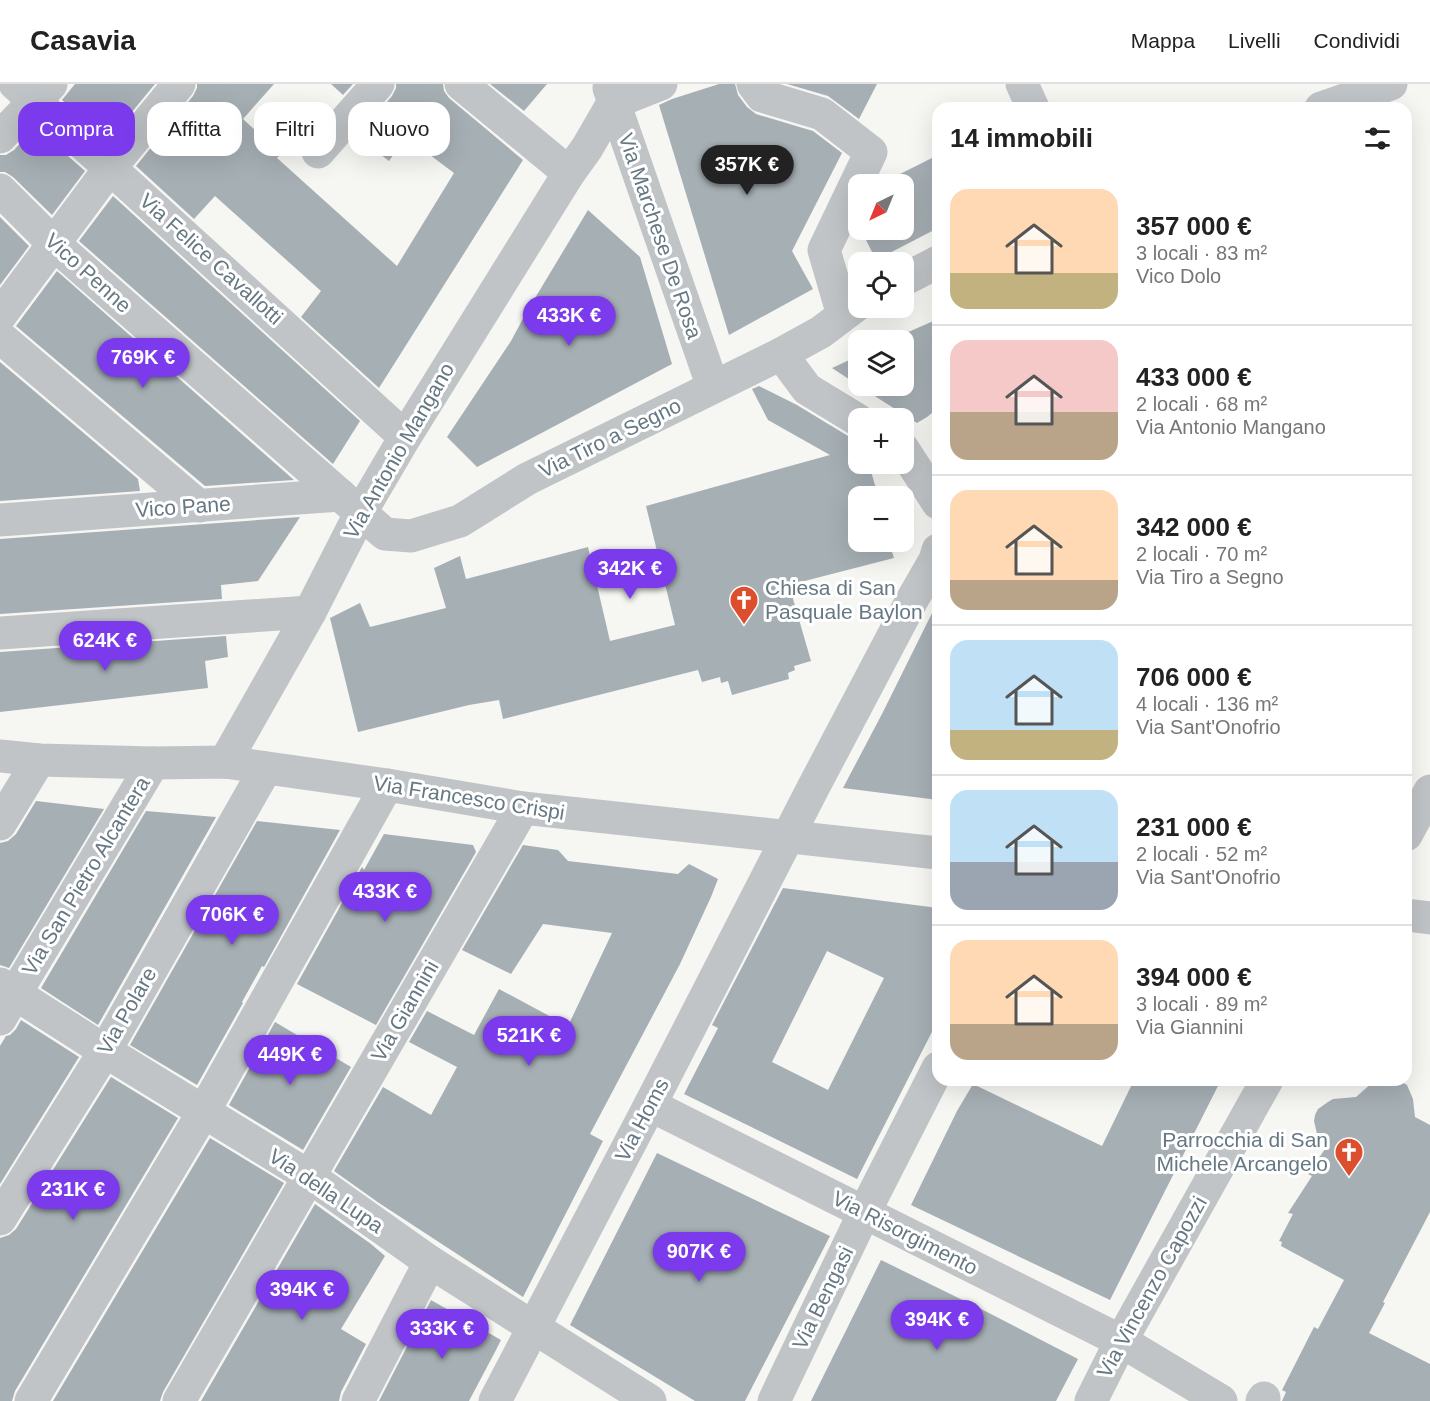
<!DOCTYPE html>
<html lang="it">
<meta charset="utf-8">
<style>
body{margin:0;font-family:Helvetica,sans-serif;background:#f6f6f6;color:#222;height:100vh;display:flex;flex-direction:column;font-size:22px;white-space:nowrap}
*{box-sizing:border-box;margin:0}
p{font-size:20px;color:#767676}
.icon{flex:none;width:33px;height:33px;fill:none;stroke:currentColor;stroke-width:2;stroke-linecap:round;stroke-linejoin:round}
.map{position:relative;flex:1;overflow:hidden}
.panel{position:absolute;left:932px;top:18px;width:480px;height:984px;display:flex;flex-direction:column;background:#fff;border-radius:18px;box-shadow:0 6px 24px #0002}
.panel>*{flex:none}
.guide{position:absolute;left:18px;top:18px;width:570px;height:54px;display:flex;gap:12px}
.needle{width:39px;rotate:223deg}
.fabs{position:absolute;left:848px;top:90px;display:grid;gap:12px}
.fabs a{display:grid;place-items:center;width:66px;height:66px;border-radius:12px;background:#fff;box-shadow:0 6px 24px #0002;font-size:30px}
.price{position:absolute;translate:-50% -51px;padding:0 14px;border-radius:21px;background:#7c3aed;color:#fff;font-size:20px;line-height:39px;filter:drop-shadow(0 2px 3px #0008)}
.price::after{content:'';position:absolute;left:50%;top:36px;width:18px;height:14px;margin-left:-9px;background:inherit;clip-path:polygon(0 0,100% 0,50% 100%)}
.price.selected{background:#222;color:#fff}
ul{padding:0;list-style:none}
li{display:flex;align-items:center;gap:18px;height:150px;padding:0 18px}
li+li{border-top:2px solid #e0e0e0}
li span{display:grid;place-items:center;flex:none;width:168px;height:120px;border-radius:18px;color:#555}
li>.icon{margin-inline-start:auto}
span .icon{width:72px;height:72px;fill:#fffc;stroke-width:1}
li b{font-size:26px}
h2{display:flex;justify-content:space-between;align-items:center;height:72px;padding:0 18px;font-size:26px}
.chip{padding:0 21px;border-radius:18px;background:#fff;box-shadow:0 6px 24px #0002;font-size:21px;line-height:54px}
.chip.selected{background:#7c3aed;color:#fff}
header{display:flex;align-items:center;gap:36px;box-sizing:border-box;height:84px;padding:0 30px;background:#fff;border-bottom:2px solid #e0e0e0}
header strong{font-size:28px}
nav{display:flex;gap:33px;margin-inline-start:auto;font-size:21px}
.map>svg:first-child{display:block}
.building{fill:#a6afb4;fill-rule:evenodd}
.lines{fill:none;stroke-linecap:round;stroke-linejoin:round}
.minor{stroke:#c0c4c7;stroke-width:33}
.labels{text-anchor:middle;stroke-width:6;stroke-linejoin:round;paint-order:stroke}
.street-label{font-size:21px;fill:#667883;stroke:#fff}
.poi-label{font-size:21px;fill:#667883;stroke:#fff;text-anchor:start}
</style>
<header>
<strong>Casavia</strong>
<nav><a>Mappa</a><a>Livelli</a><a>Condividi</a></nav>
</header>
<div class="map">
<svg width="1430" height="1317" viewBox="0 0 1430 1317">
<rect width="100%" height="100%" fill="#f6f6f3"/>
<g class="building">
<path d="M75,0H155L108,57L62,16Z"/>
<path d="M197,0H274L243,35L281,70L277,74L397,182L454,89L406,53L389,77L361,56L373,40L370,38L392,12L396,4V0H443L444,7L449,14L523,76L379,304L301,233L321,207L215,112L194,135L136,82L193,12L197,4Z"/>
<path d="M331,0H353L343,11Z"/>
<path d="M490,0H547L524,27Z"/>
<path d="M719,0H735L738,11L747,23L756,30L813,47L842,69L792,167L813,205L729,251L659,21L672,15Z"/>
<path d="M787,0H877L859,35L828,12Z"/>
<path d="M35,43L85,87L52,131L13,93L5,88H0V71H6L14,66Z"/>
<path d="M938,71V144L876,176L861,146H903V100H880Z"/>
<path d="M113,112L360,337L333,380L79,157Z"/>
<path d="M588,126L640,173L672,280L477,383L447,353L511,257L526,229Z"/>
<path d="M0,133L29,162L0,201Z"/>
<path d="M57,187L294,396L205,402L16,242Z"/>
<path d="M938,235V324L927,333L917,339L859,302H903V256H890Z"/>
<path d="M858,272V301L832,284Z"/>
<path d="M0,278L138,395L140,407L0,417Z"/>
<path d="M759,302L797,321L848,352L858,355V380H869L878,412H858V458H889L894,474L789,501L811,577L794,582L795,586L788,589L789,595L732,611L728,597L721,599L720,593L702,598L698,586L503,635L499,616L469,621L358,648L330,534L360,519L370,543L446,524L434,484L460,472L466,495L588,463L610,557L675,541L646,422L830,371L768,336L752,305Z"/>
<path d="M300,433L258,497L221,501L222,515L0,530V455Z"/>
<path d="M938,517V716L843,704L883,628Z"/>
<path d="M226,552L228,573L205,577L208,604L0,628V568Z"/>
<path d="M36,717L104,725L9,884L0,881V759L8,757L16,750Z"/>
<path d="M146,727L216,733L98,941L41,904Z"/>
<path d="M257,737L340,746L264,883L262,882L242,918L243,919L197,1001L130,961Z"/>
<path d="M384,750L473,761L476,768L376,941L297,900L362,783L364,786Z"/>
<path d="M523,761L558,766L568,777L678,790L689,780L718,795L711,813L680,880L590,1050L603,1057L523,1213L379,1119L334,1087L383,1003L431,1031L457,983L409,958L427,927L474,951L499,905L568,942L612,849L543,840L511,890L462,866Z"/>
<path d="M783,804L938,824V936L857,1095L684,1010L718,944L712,941ZM827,867L884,894L828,1006L772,978Z"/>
<path d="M21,936L79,973L0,1100V962L6,952L10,951L16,945Z"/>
<path d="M275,938L351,983L303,1066L229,1021Z"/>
<path d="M111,993L178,1034L15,1307L12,1317H0V1154L9,1151L16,1145Z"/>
<path d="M1134,996H1221L1110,1216L911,1121L957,1027L973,1000L1102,1062Z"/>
<path d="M1379,996H1398L1407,1001L1413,1015L1415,1033L1430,1041V1128L1383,1218L1385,1219L1369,1249L1430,1280V1317H1282L1286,1308L1282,1306L1314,1243L1318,1245L1344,1196L1281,1162L1282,1158L1279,1157L1293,1130L1288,1129L1312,1092L1308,1090L1325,1065L1317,1050L1314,1037L1315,1031L1318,1025L1328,1018L1333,1015L1356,1013L1373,998Z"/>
<path d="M210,1054L284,1099L163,1308L160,1317H53Z"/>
<path d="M657,1069L830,1152L745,1317H695L570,1241Z"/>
<path d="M315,1120L371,1160L385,1172L341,1245L366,1260L341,1308L339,1317H201Z"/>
<path d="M881,1176L987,1228L1078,1275L1056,1317H811Z"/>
<path d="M431,1216L501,1256L496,1266L469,1317H379Z"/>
</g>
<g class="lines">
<g class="minor">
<path d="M15,0L110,84L405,353"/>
<path d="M461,0L569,89"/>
<path d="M753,0L762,12L822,30L871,68L824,166L843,231"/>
<path d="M1022,0L1033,24"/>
<path d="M609,4L713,303"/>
<path d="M1321,24L1391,0"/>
<path d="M0,53L51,0"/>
<path d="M318,68L378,0"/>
<path d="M0,106L54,160L340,411"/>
<path d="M903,196L938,178"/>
<path d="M0,232L110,84L179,0"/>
<path d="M0,253L199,422"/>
<path d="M781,270L807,305L858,336"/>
<path d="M903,365L938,419"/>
<path d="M0,436L340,411L385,450L411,452L460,437L527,395L781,270L821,248L858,220"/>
<path d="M0,549L310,528"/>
<path d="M0,672L39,676L153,679L225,678L387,701L523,724L938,769"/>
<path d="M225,678L310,528L361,428L405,353L569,89L587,64L613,19L661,0"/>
<path d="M0,740L39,676"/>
<path d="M1406,751L1430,707"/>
<path d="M1406,831L1430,834"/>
<path d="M0,900L105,967L310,1093L430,1178L650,1317"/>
<path d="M0,935L153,679"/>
<path d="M650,1021L1121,1257L1221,1317"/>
<path d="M0,1135L105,967L266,684"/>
<path d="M31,1317L204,1027L387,701"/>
<path d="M179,1317L523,724"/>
<path d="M358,1317L430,1178"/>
<path d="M495,1317L650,1021L813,704L912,516L935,476L938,466"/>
<path d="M774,1317L864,1129L938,984"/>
<path d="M1091,1317L1121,1257L1267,996"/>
<path d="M1262,1317L1264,1314"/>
</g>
</g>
<defs>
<g id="church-pin" transform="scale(1.5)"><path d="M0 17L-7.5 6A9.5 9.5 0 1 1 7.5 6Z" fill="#dc4e2e" stroke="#fff"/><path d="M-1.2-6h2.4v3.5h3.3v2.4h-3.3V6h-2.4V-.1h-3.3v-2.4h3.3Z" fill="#fff"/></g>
</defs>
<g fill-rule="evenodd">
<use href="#church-pin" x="744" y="516"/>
<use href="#church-pin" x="1349" y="1068"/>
</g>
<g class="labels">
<g class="street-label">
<text transform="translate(660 152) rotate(71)" y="7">Via Marchese De Rosa</text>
<text transform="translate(211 175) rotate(42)" y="7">Via Felice Cavallotti</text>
<text transform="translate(88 189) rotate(42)" y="7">Vico Penne</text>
<text transform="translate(610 354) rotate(-26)" y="7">Via Tiro a Segno</text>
<text transform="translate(399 367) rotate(-60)" y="7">Via Antonio Mangano</text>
<text transform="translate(183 423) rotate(-4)" y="7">Vico Pane</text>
<text transform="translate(469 714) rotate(9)" y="7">Via Francesco Crispi</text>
<text transform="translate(86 792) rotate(-59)" y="7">Via San Pietro Alcantera</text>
<text transform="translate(127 927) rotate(-60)" y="7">Via Polare</text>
<text transform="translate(405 927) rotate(-60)" y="7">Via Giannini</text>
<text transform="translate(642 1036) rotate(-62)" y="7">Via Homs</text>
<text transform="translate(326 1107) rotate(34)" y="7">Via della Lupa</text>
<text transform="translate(905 1149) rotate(27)" y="7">Via Risorgimento</text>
<text transform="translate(1152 1203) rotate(-61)" y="7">Via Vincenzo Capozzi</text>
<text transform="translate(823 1214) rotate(-64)" y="7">Via Bengasi</text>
</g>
<g class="poi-label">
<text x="765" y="511">Chiesa di San<tspan x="765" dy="24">Pasquale Baylon</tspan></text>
<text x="1328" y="1063" text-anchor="end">Parrocchia di San<tspan x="1328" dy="24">Michele Arcangelo</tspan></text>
</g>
</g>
</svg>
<div class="fabs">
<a><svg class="needle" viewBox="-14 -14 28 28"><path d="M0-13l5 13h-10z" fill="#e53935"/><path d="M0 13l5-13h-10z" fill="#767676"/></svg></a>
<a><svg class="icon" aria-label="locate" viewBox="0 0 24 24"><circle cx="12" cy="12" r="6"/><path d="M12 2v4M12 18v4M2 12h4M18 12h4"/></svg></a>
<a><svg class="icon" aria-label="layers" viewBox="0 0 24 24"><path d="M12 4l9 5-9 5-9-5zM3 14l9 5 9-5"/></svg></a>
<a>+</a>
<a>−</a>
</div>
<b class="price selected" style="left:747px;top:112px">357K €</b>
<b class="price" style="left:569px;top:263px">433K €</b>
<b class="price" style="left:143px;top:305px">769K €</b>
<b class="price" style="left:630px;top:516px">342K €</b>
<b class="price" style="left:105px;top:588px">624K €</b>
<b class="price" style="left:385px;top:839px">433K €</b>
<b class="price" style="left:232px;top:862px">706K €</b>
<b class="price" style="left:529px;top:983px">521K €</b>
<b class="price" style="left:290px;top:1002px">449K €</b>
<b class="price" style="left:73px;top:1137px">231K €</b>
<b class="price" style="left:699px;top:1199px">907K €</b>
<b class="price" style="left:302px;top:1237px">394K €</b>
<b class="price" style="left:937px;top:1267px">394K €</b>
<b class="price" style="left:442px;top:1276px">333K €</b>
<div class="guide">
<a class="chip selected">Compra</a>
<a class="chip">Affitta</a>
<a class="chip">Filtri</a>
<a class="chip">Nuovo</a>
</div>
<section class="panel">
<h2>14 immobili<svg class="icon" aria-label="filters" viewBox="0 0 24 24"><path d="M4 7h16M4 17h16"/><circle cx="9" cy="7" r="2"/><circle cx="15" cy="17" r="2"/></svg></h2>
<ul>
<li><span style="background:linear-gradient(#ffd9b3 70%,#c2b280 0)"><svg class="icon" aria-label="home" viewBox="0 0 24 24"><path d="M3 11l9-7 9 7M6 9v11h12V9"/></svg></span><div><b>357 000 €</b><p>3 locali · 83 m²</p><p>Vico Dolo</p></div></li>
<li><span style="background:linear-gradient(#f6c9c9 60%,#b9a48a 0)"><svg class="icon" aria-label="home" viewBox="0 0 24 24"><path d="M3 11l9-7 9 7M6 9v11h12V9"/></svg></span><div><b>433 000 €</b><p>2 locali · 68 m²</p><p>Via Antonio Mangano</p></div></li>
<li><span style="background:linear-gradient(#ffd9b3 75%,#b9a48a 0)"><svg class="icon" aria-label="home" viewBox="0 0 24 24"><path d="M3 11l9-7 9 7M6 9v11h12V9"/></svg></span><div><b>342 000 €</b><p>2 locali · 70 m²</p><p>Via Tiro a Segno</p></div></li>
<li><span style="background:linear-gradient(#bfe0f5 75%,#c2b280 0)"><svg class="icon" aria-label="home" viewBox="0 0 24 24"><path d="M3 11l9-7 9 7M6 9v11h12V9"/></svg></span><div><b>706 000 €</b><p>4 locali · 136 m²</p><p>Via Sant'Onofrio</p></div></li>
<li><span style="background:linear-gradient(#bfe0f5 60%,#9aa5b1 0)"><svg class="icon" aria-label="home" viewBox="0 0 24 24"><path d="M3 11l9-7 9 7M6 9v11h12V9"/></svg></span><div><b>231 000 €</b><p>2 locali · 52 m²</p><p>Via Sant'Onofrio</p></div></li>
<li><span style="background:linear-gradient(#ffd9b3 70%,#b9a48a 0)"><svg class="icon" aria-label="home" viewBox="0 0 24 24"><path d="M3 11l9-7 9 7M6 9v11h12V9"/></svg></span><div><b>394 000 €</b><p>3 locali · 89 m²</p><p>Via Giannini</p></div></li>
</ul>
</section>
</div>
